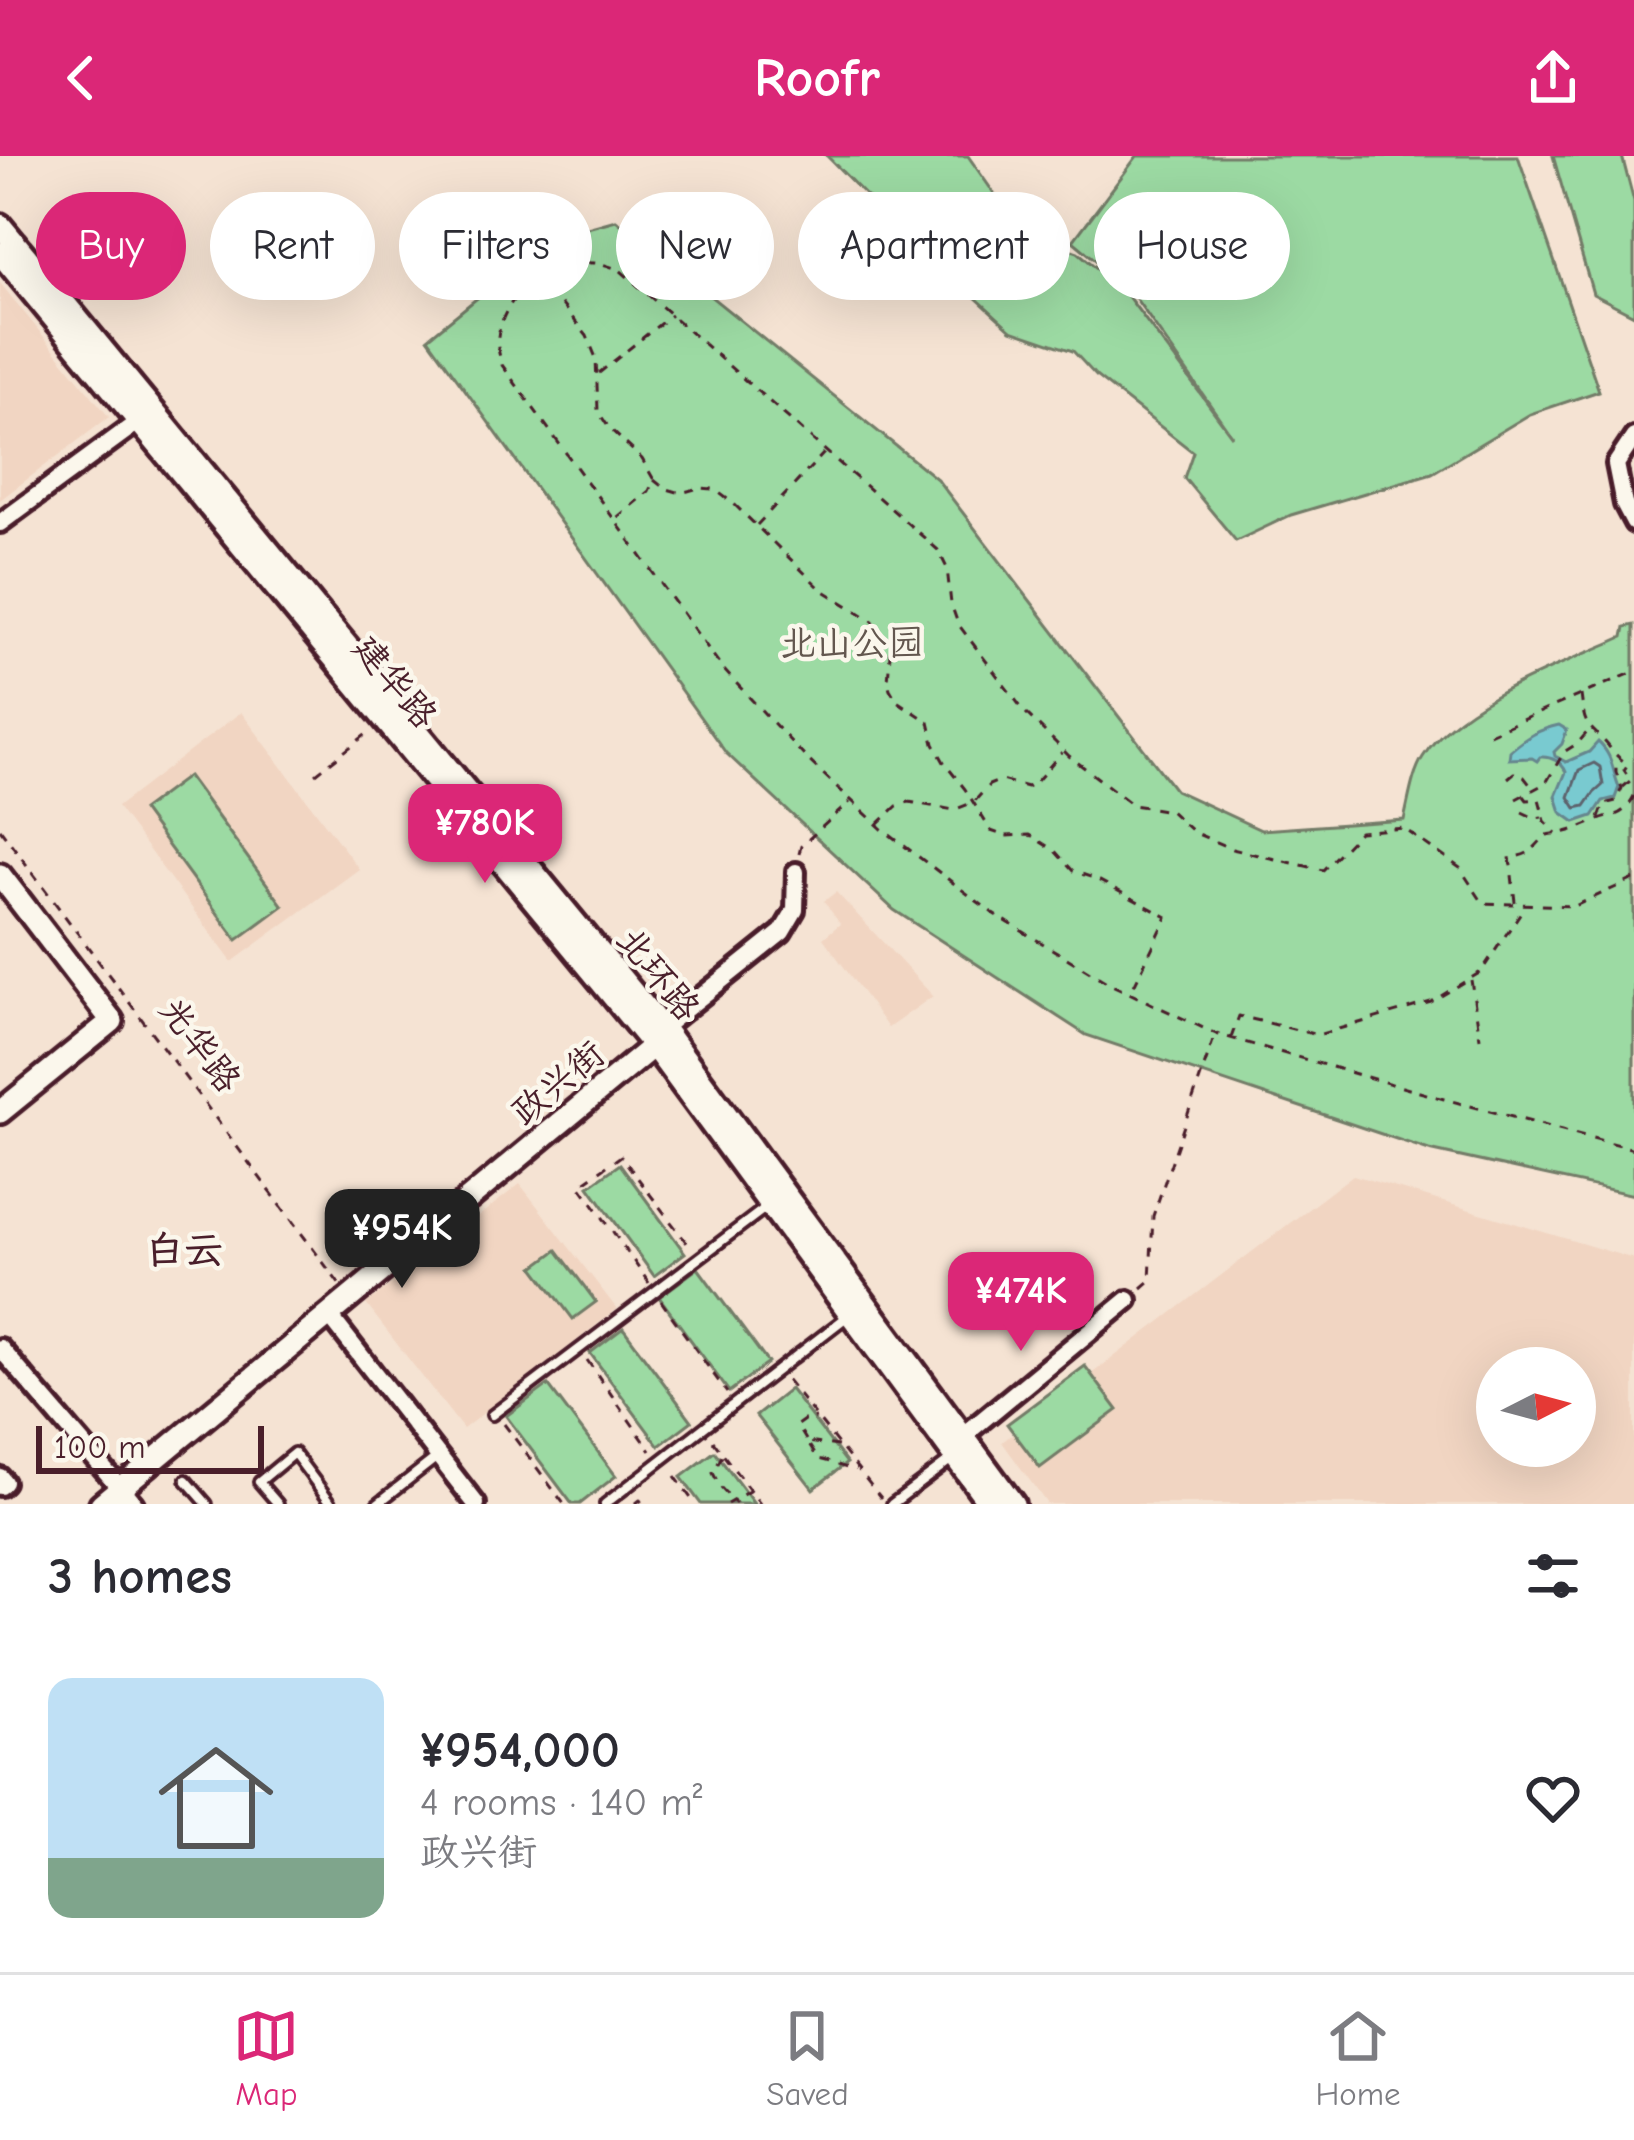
<!DOCTYPE html>
<meta charset="utf-8">
<style>
body{margin:0;font-family:"Comic Neue","LXGW WenKai TC",sans-serif;background:#f2f2f3;color:#2b2b33;height:100vh;display:flex;flex-direction:column;font-size:45px;white-space:nowrap}
*{box-sizing:border-box;margin:0}
p{font-size:39px;color:#7c7c81}
.icon{flex:none;width:66px;height:66px;fill:none;stroke:currentColor;stroke-width:2;stroke-linecap:round;stroke-linejoin:round}
.map{position:relative;height:1348px;overflow:hidden}
.sheet{display:flex;flex-direction:column;background:#fff;flex:1}
.sheet>*{flex:none}
.banner{position:absolute;left:36px;top:36px;width:1563px;height:108px;display:flex;gap:24px}
.needle{width:78px;rotate:84deg}
.buttons{position:absolute;left:1476px;top:1191px;display:grid;gap:24px}
.buttons a{display:grid;place-items:center;width:120px;height:120px;border-radius:50%;background:#fff;box-shadow:0 12px 48px #0002;font-size:60px}
.scale{position:absolute;left:36px;bottom:30px;width:228px;box-sizing:border-box;padding-left:12px;border:6px solid #4a1f2b;border-top:0;font-size:33px;line-height:42px;white-space:nowrap;color:#4a1f2b;-webkit-text-stroke:9px #fbf7ec;paint-order:stroke}
.price{position:absolute;translate:-50% -102px;padding:0 27px;border-radius:24px;background:#db2777;color:#fff;font-size:39px;line-height:78px;filter:drop-shadow(0 3px 6px #0008)}
.price::after{content:'';position:absolute;left:50%;top:72px;width:36px;height:27px;margin-left:-18px;background:inherit;clip-path:polygon(0 0,100% 0,50% 100%)}
.price.current{background:#222;color:#fff}
ul{padding:0;list-style:none}
li{display:flex;align-items:center;gap:36px;height:300px;padding:0 48px}
li span{display:grid;place-items:center;flex:none;width:336px;height:240px;border-radius:24px;color:#555}
li>.icon{margin-inline-start:auto}
span .icon{width:144px;height:144px;fill:#fffc;stroke-width:1}
li b{font-size:51px}
h2{display:flex;justify-content:space-between;align-items:center;height:144px;padding:0 48px;font-size:51px}
.tag{padding:0 42px;border-radius:54px;background:#fff;box-shadow:0 12px 48px #0002;font-size:42px;line-height:108px}
.tag.current{background:#db2777;color:#fff}
header{display:flex;justify-content:space-between;align-items:center;height:156px;padding:0 48px;background:#db2777;color:#fff;font-size:54px;font-weight:700}
.menu{display:flex;justify-content:space-around;align-items:center;height:168px;border-top:3px solid #e1e1e2;background:#fff;font-size:33px;color:#7c7c81}
.menu a{display:grid;justify-items:center;gap:6px}
.menu .current{color:#db2777}
.map>svg:first-child{display:block}
.built{fill:#f1d5c2;fill-rule:evenodd}
.green{fill:#9cdaa3;stroke:#737c67;stroke-width:3}
.water{fill:#79cad0;stroke:#66868e;stroke-width:3}
.lines{fill:none;stroke-linecap:round;stroke-linejoin:round}
.shore{stroke:#5d636d;stroke-width:3}
.service-casing{stroke:#4a1f2b;stroke-width:16}
.minor-casing{stroke:#4a1f2b;stroke-width:26}
.tertiary-casing{stroke:#4a1f2b;stroke-width:30}
.path{stroke:#4a1f2b;stroke-width:3;stroke-dasharray:9 9;stroke-linecap:butt}
.service{stroke:#fbf7ec;stroke-width:8}
.minor{stroke:#fbf7ec;stroke-width:16}
.tertiary{stroke:#fbf7ec;stroke-width:21}
.labels{text-anchor:middle;stroke-width:9;stroke-linejoin:round;paint-order:stroke}
.park-label{font-size:36px;fill:#63574f;stroke:#fbf7ec}
.street-label{font-size:36px;fill:#4a1f2b;stroke:#fbf7ec}
.neighbourhood-label{font-size:39px;font-weight:bold;fill:#4a1f2b;stroke:#fbf7ec}
</style>
<header><svg class="icon" aria-label="back" viewBox="0 0 24 24"><path d="M15 5l-7 7 7 7"/></svg>Roofr<svg class="icon" aria-label="share" viewBox="0 0 24 24"><path d="M12 15V3M7 8l5-5 5 5M5 13v7h14v-7"/></svg></header>
<div class="map">
<svg width="1634" height="1348" viewBox="0 0 1634 1348">
<rect width="100%" height="100%" fill="#f5e3d3"/>
<filter id="ink" filterUnits="userSpaceOnUse"><feTurbulence type="fractalNoise" baseFrequency=".00833" numOctaves="2"/><feDisplacementMap in="SourceGraphic" scale="24" xChannelSelector="R" yChannelSelector="G"/><feConvolveMatrix kernelMatrix="1 2 1 2 8 2 1 2 1" color-interpolation-filters="sRGB"/></filter>
<g filter="url(#ink)">
<g class="built">
<path d="M0,127L109,261L0,344Z"/>
<path d="M241,556L359,713L232,806L117,651Z"/>
<path d="M836,736L933,840L888,872L823,782L840,768L824,745Z"/>
<path d="M1353,1019L1634,1103V1348H1047L1002,1286ZM1497,1212H1575V1290H1497Z"/>
<path d="M520,1028L617,1153L463,1273L366,1148Z"/>
</g>
<g class="green">
<path d="M827,0H968L1021,76L1078,96L1124,135L1232,280L1127,130L1073,85L1137,0H1518L1599,235L1530,258L1432,317L1291,359L1236,385L1184,322L1193,296L1097,221L1073,195L1011,174L877,51Z"/>
<path d="M1553,0H1622L1634,46V159L1593,138Z"/>
<path d="M616,64L937,323L1175,634L1261,674L1404,664C1409,644 1412,618 1423,601C1459,544 1562,509 1623,481L1625,471L1634,469V1039L1429,994L1086,879L894,754L726,597L428,182L551,82Z"/>
<path d="M188,620L283,750L237,784L142,654Z"/>
<path d="M620,1008L685,1097L654,1120L589,1030Z"/>
<path d="M557,1094L596,1146L573,1163L534,1111Z"/>
<path d="M698,1112L768,1207L729,1236L659,1141Z"/>
<path d="M623,1172L692,1265L659,1290L590,1197Z"/>
<path d="M1085,1210L1118,1254L1040,1312L1007,1268Z"/>
<path d="M548,1229L616,1320L580,1348H572L506,1260Z"/>
<path d="M790,1233L847,1307L813,1333L756,1260Z"/>
<path d="M714,1296H715L754,1348H701L681,1321Z"/>
</g>
<path class="water" d="M1559,569L1567,574L1562,588L1554,596L1555,600L1566,606L1589,596L1598,586C1613,599 1612,614 1619,631L1615,642L1603,645L1593,660L1575,666L1561,656L1556,640L1566,616C1562,606 1551,600 1540,601L1537,605L1532,602L1509,603L1510,595C1525,582 1539,573 1559,569Z"/>
<g class="lines">
<path class="shore" d="M1594,607L1600,611L1603,629L1594,637L1585,650L1576,652L1569,641L1579,614Z"/>
<g class="service-casing">
<g id="service">
<path d="M492,1259L769,1049"/>
<path d="M186,1324L207,1348"/>
<path d="M278,1348L259,1326L294,1297L332,1348"/>
<path d="M377,1348L437,1301"/>
<path d="M605,1348L849,1159"/>
<path d="M892,1348L953,1302"/>
</g>
</g>
<g class="minor-casing">
<g id="minor">
<path d="M1634,281L1616,308L1624,348L1634,367"/>
<path d="M0,367L139,265"/>
<path d="M662,872L782,776L795,754L796,716"/>
<path d="M329,1159L476,1348"/>
<path d="M0,1192L134,1348"/>
<path d="M957,1285L1128,1144"/>
<path d="M0,1321L4,1326L0,1330"/>
</g>
</g>
<g class="tertiary-casing">
<g id="tertiary">
<path d="M0,69L667,878L1013,1348"/>
<path d="M0,97L653,889L990,1348"/>
<path d="M0,719L112,865L0,956"/>
<path d="M101,1348L664,881"/>
</g>
</g>
<g class="path">
<path d="M535,124L546,129L587,180L596,202L598,255L609,272L642,303L654,324L649,335L614,364"/>
<path d="M599,217L671,159"/>
<path d="M654,324L664,332L681,337L699,332L714,333L734,348L821,433L873,465L885,483L890,497L888,526L890,533L897,545L929,566L934,588L945,608L965,633L991,675L1005,680L1030,679L1055,695L1073,715L1096,723L1167,761L1131,836"/>
<path d="M757,369L824,297"/>
<path d="M1581,539C1585,570 1584,565 1605,586C1613,595 1616,601 1628,608L1624,614L1631,624L1622,632"/>
<path d="M1489,578L1634,516"/>
<path d="M316,618L369,576"/>
<path d="M1508,622L1514,617L1524,621L1532,631"/>
<path d="M1524,640L1527,644L1539,643L1545,665L1556,677"/>
<path d="M1516,643L1546,627L1564,596L1578,587L1590,573"/>
<path d="M1522,656L1535,662L1542,661"/>
<path d="M1599,662L1604,648L1616,645L1622,632L1616,616V606"/>
<path d="M878,668L897,650L909,646L954,654L974,646L989,629L1001,624L1027,631L1036,626L1062,596"/>
<path d="M0,673L340,1129"/>
<path d="M799,698L801,690L850,646"/>
<path d="M1634,723L1575,750L1483,747L1460,712L1403,672L1359,676L1323,714L1232,693L1193,676L1170,655L1133,649L1069,600L1024,555L958,468L951,448L947,412L938,394L620,114C611,111 602,107 593,107C549,103 504,137 498,181C496,190 500,200 502,209L723,513L806,602L882,673L994,758L1110,828L1216,878L1444,943L1634,993"/>
<path d="M1515,746L1510,701C1530,700 1533,693 1546,679C1567,677 1575,674 1594,666C1614,657 1622,663 1634,640"/>
<path d="M1471,824L1480,882"/>
<path d="M1231,882L1239,860L1318,879L1431,846L1481,816L1525,750"/>
<path d="M649,1127L580,1029L621,1000L690,1091"/>
<path d="M1142,1132L1150,1125L1153,1060L1215,879"/>
<path d="M661,1145L727,1237"/>
<path d="M587,1204L651,1295"/>
<path d="M787,1224L881,1342"/>
<path d="M504,1268L564,1348"/>
<path d="M806,1284L797,1269L804,1264L816,1262"/>
<path d="M713,1285L760,1348"/>
<path d="M838,1290L807,1286L818,1303C832,1305 842,1313 856,1313"/>
<path d="M722,1300L713,1317L720,1331L736,1348"/>
<path d="M675,1320L695,1348"/>
<path d="M635,1348L640,1344L643,1348"/>
<path d="M727,1348L749,1335"/>
</g>
<use href="#service" class="service"/>
<use href="#minor" class="minor"/>
<use href="#tertiary" class="tertiary"/>
</g>
</g>
<g class="labels">
<g class="park-label">
<text x="852" y="499">北山公园</text>
</g>
<g class="street-label">
<text transform="translate(396 525) rotate(50)" y="13">建华路</text>
<text transform="translate(659 817) rotate(51)" y="13">北环路</text>
<text transform="translate(201 888) rotate(53)" y="13">光华路</text>
<text transform="translate(557 926) rotate(-40)" y="13">政兴街</text>
</g>
<g class="neighbourhood-label">
<text x="184" y="1107">白云</text>
</g>
</g>
</svg>
<div class="buttons">
<a><svg class="needle" viewBox="-14 -14 28 28"><path d="M0-13l5 13h-10z" fill="#e53935"/><path d="M0 13l5-13h-10z" fill="#7c7c81"/></svg></a>
</div>
<div class="scale">100 m</div>
<b class="price" style="left:485px;top:730px">¥780K</b>
<b class="price current" style="left:402px;top:1135px">¥954K</b>
<b class="price" style="left:1021px;top:1198px">¥474K</b>
<div class="banner">
<a class="tag current">Buy</a>
<a class="tag">Rent</a>
<a class="tag">Filters</a>
<a class="tag">New</a>
<a class="tag">Apartment</a>
<a class="tag">House</a>
</div>
</div>
<section class="sheet">
<h2>3 homes<svg class="icon" aria-label="filters" viewBox="0 0 24 24"><path d="M4 7h16M4 17h16"/><circle cx="9" cy="7" r="2"/><circle cx="15" cy="17" r="2"/></svg></h2>
<ul>
<li><span style="background:linear-gradient(#bfe0f5 75%,#7fa58c 0)"><svg class="icon" aria-label="home" viewBox="0 0 24 24"><path d="M3 11l9-7 9 7M6 9v11h12V9"/></svg></span><div><b>¥954,000</b><p>4 rooms · 140 m²</p><p>政兴街</p></div><svg class="icon" aria-label="heart" viewBox="0 0 24 24"><path d="M12 20l-8-8c-3-5 5-10 8-4 3-6 11-1 8 4z"/></svg></li>
</ul>
</section>
<nav class="menu">
<a class="current"><svg class="icon" aria-label="map" viewBox="0 0 24 24"><path d="M3 6l6-2 6 2 6-2v14l-6 2-6-2-6 2zM9 4v14M15 6v14"/></svg>Map</a>
<a><svg class="icon" aria-label="saved" viewBox="0 0 24 24"><path d="M7 4h10v16l-5-4-5 4z"/></svg>Saved</a>
<a><svg class="icon" aria-label="home" viewBox="0 0 24 24"><path d="M3 11l9-7 9 7M6 9v11h12V9"/></svg>Home</a>
</nav>
